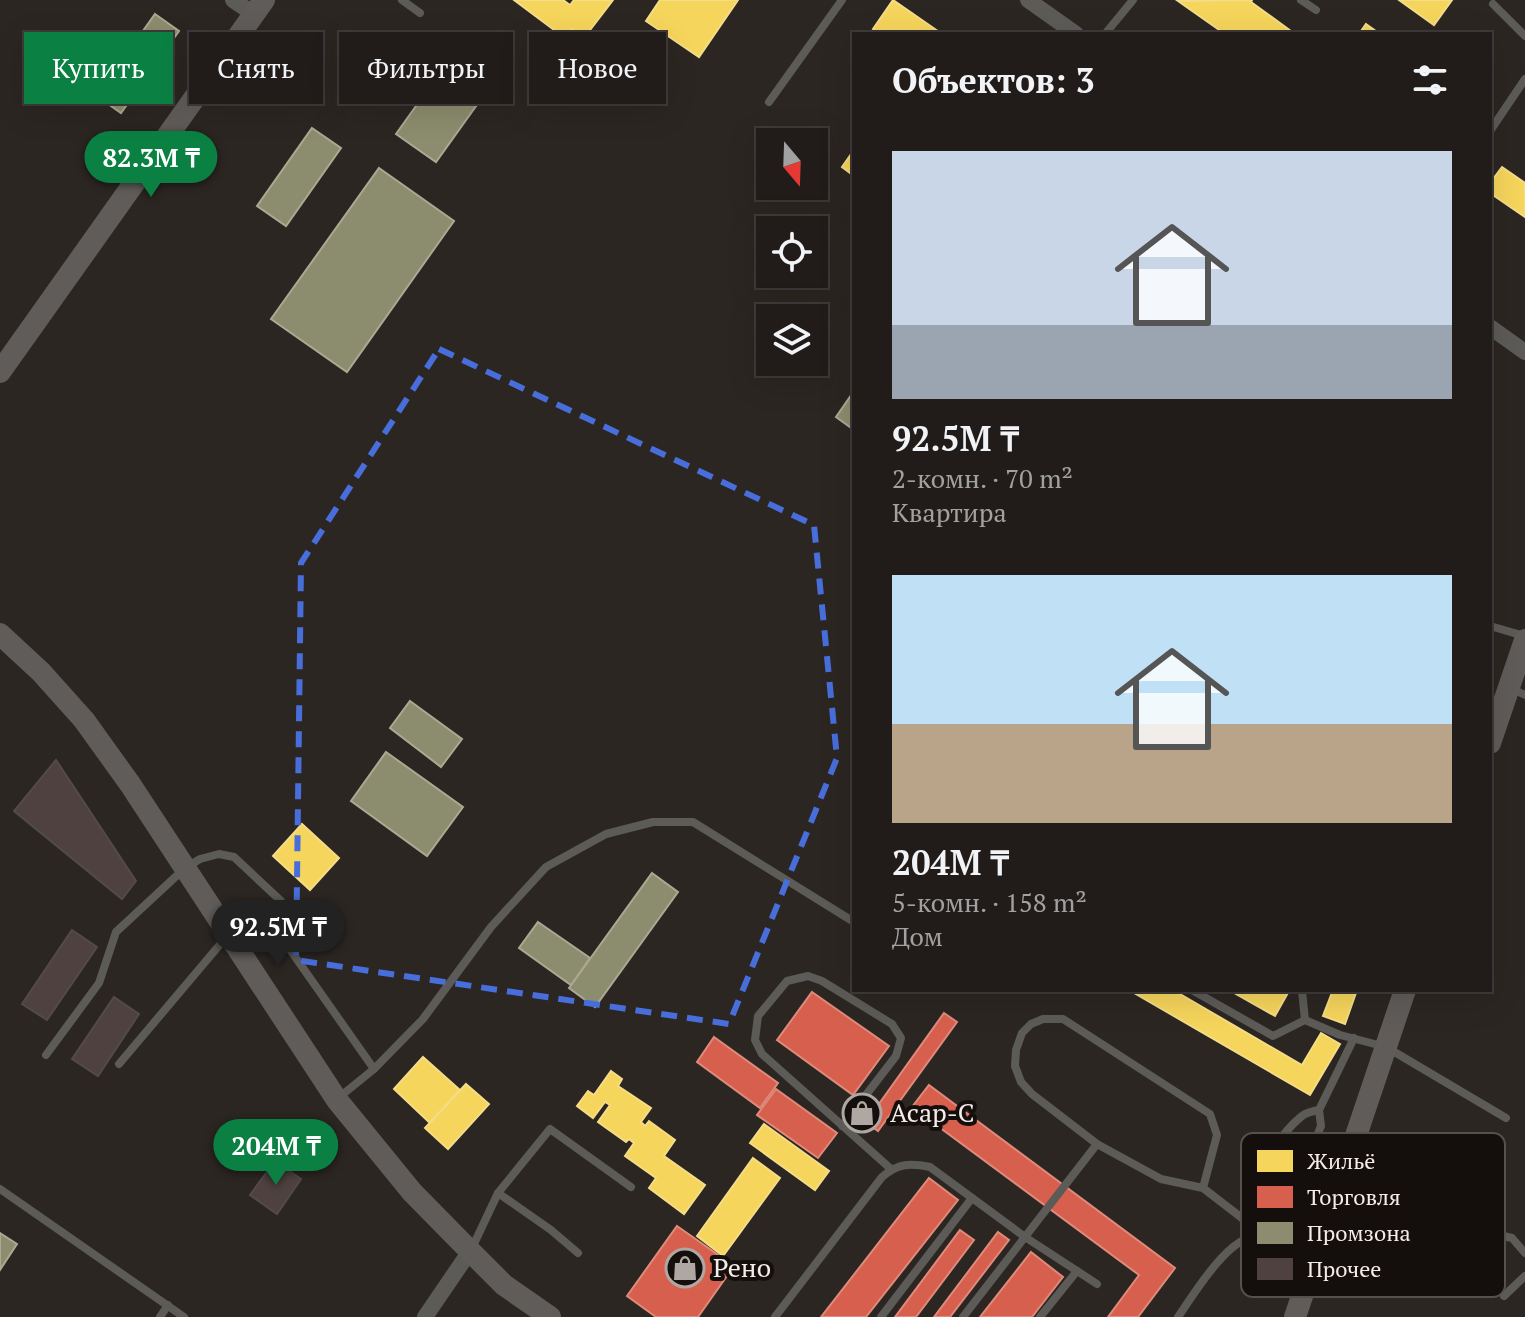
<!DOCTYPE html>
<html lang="ru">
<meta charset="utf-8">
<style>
body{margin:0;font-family:"PT Serif",serif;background:#2d2927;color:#f1f3f6;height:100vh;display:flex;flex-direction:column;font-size:30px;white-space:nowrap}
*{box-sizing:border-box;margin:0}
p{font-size:26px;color:#a2a1a2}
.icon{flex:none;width:44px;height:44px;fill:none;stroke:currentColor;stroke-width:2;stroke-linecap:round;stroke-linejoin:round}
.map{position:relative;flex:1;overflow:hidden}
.panel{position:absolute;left:852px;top:32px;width:640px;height:960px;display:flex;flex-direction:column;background:#211c1a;border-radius:0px;box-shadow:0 8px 32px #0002,0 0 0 2px #3e3a39}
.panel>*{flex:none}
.top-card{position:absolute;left:24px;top:32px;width:708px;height:72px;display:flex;gap:16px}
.needle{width:52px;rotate:161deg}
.tools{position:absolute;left:756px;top:128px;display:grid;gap:16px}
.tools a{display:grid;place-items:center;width:72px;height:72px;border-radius:0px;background:#211c1a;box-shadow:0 8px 32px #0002,0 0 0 2px #3e3a39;font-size:40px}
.price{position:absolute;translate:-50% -68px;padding:0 18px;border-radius:28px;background:#0b8043;color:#fff;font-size:26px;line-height:52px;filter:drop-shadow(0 2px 4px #0008)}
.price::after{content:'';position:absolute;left:50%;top:48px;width:24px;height:18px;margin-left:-12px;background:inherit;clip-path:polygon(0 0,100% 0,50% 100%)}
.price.selected{background:#222;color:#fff}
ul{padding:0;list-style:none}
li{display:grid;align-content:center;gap:16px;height:424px;padding:0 40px}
li span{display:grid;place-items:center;height:248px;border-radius:0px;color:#555}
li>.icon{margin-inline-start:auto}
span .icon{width:144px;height:144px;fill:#fffc;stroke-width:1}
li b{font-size:34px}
h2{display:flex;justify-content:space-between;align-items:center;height:96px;padding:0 40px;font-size:34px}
.pill{padding:0 28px;border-radius:0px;background:#211c1a;box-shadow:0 8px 32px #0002,0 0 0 2px #3e3a39;font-size:28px;line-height:72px}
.pill.selected{background:#0b8043;color:#fff}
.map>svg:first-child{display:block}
.homes{fill:#f6d55c;stroke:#f5dc86;stroke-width:2}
.shops{fill:#d6604d;stroke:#df8a7b;stroke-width:2}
.industry{fill:#8c8c6e;stroke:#aba992;stroke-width:2}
.building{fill:#4e413f;stroke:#524b49;stroke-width:2}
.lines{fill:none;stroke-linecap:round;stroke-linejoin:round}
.lane{stroke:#5c5b58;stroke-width:8}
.street{stroke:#5c5b58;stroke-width:16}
.secondary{stroke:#5f5c59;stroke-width:22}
.marked{fill:none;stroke:#486edb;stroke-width:6;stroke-dasharray:16 10;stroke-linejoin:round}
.labels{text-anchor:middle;stroke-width:8;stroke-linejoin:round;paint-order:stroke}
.poi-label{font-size:26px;fill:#f4ece7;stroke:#140f0c;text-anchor:start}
.key{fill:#140f0c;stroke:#57514e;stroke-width:2}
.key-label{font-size:22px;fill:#f4ece7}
</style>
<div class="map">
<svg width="1525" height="1317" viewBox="0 0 1525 1317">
<rect width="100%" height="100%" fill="#2c2622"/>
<g class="homes">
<path d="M514,0H563L570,5L574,0H613L584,38L571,29L565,38Z"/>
<path d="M660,0H738L699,57L646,21Z"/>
<path d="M893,0L942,34H880L873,29Z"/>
<path d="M1252,0L1251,2L1295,34H1225L1178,1Z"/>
<path d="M1399,0H1452L1434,25Z"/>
<path d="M1366,24L1380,34H1359Z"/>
<path d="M854,150V176L842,167Z"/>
<path d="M1502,167L1525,183V217L1490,193V183Z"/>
<path d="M302,824L339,858L310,890L273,856Z"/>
<path d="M1129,990H1173L1302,1065L1321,1033L1340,1044L1310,1095Z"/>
<path d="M1229,990H1288L1289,991L1275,1016Z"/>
<path d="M1333,990H1357L1345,1024L1323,1016Z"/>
<path d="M423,1057L460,1090L430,1123L394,1089Z"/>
<path d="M611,1071L622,1079L618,1086L651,1108L641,1122L645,1126L649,1121L675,1140L664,1156L705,1185L684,1214L649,1188L656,1178L625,1156L634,1143L629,1139L626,1142L598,1122L610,1105L605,1102L593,1118L577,1106L588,1091L594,1095Z"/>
<path d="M466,1084L489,1104L448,1149L425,1128Z"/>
<path d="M764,1124L829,1171L815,1190L750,1143Z"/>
<path d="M753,1158L780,1178L723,1256L697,1236Z"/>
</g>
<g class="shops">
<path d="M812,992L889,1046L853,1095L777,1040Z"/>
<path d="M944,1013L957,1022L878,1131L866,1122Z"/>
<path d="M714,1037L778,1083L760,1108L697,1062Z"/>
<path d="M929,1085L1175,1268L1138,1317H1108L1139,1275L912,1107Z"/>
<path d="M776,1089L837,1133L818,1158L757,1115Z"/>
<path d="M929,1178L958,1200L866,1317H821Z"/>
<path d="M677,1226L734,1266L698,1317H656L627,1296Z"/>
<path d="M960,1230L974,1240L916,1317H895Z"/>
<path d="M998,1232L1009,1240L950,1317H934Z"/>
<path d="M1031,1252L1063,1277L1032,1317H980Z"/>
</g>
<g class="industry">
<path d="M155,14L179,31L121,113L97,96Z"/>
<path d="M449,60L489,88L436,162L396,134Z"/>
<path d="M312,128L341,148L286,226L257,206Z"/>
<path d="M379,168L454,221L347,372L271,319Z"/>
<path d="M854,391V430L836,417Z"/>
<path d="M410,701L462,739L441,767L390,728Z"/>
<path d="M386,752L463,807L427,856L351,801Z"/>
<path d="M652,873L678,892L595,1007L569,988Z"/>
<path d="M538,922L590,958L571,985L519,948Z"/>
<path d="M0,1233L17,1244L0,1270Z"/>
</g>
<g class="building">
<path d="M56,760L136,881L122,899L14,811Z"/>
<path d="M72,930L97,947L47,1020L22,1004Z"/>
<path d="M114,997L139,1014L98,1076L72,1059Z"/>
<path d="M275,1161L301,1179L277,1214L250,1195Z"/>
</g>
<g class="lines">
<g class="lane">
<path d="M402,0L420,13"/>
<path d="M1301,0L1316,10"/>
<path d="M1493,4L1525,36"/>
<path d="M1105,34L1133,0"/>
<path d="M769,102L842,0"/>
<path d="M1490,131L1525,79"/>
<path d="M1490,626L1524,636"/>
<path d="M1510,688L1525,695"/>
<path d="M1192,990L1273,1036L1305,1020L1340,1035L1386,1047L1506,1118"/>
<path d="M1302,990L1305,1020"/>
<path d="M46,1055L99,983L116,932L185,868L200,859L219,854L234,857L281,901L291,951L374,1069"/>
<path d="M119,1064L228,935"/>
<path d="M337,1099L374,1069L423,1019L491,927L546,867L606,834L653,822H693L854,922"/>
<path d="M842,1126L896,1056L901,1038L892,1024L822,981L808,976L787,981L758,1016L755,1040L762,1054L891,1169"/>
<path d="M1344,1175L1464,1253L1499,1235L1512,1238L1525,1253"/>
<path d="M1203,1188L1217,1135L1210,1114L1063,1019H1043L1031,1024L1022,1033L1016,1050L1015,1066L1021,1082L1032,1094L1097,1144L1161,1179L1203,1188L1264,1235L1283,1211L1296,1188L1321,1126L1319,1110L1354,1038"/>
<path d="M0,1189L184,1317"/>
<path d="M498,1193L551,1230L578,1253"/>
<path d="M1243,1219C1254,1185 1273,1139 1302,1116C1306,1113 1313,1111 1319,1110"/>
<path d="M472,1248L498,1193L550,1129L631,1187"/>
<path d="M1504,1296L1525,1276"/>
<path d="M160,1317L168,1305"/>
<path d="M775,1317L882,1177C898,1163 911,1163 930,1167L1025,1237L1097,1284"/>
<path d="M881,1317L972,1198"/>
<path d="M963,1317L1097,1144"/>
<path d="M1040,1317L1077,1271"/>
<path d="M1178,1317C1195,1293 1232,1228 1266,1236C1282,1239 1297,1250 1312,1257"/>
</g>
<g class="street">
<path d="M233,0L254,14"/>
<path d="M1028,0L1076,34"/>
<path d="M1490,327L1525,352"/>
<path d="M425,1317L470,1251"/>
</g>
<g class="secondary">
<path d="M0,372L264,0"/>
<path d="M0,634L41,672L84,720L130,784L337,1100L412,1192L470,1251L504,1285L550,1317"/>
<path d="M1490,743L1525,640"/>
<path d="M1295,1317L1405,990"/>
</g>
</g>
<path class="marked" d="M439,349L814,525L837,758L729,1024L296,960L301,563Z"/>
<defs>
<g id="shop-ring" transform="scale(2)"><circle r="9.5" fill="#140f0c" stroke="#aea7a2" stroke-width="1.5"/><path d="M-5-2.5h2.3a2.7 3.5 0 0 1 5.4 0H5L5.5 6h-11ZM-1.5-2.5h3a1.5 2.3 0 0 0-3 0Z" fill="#aea7a2"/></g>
</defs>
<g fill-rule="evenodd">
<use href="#shop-ring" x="862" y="1113"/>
<use href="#shop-ring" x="685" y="1268"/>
</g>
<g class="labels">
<g class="poi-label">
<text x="890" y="1122">Асар-С</text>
<text x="713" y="1277">Рено</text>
</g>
</g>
<rect x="1241" y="1133" width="264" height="164" rx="12" class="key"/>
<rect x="1257" y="1150" width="36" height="22" fill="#f6d55c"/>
<rect x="1257" y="1186" width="36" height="22" fill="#d6604d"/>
<rect x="1257" y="1222" width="36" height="22" fill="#8c8c6e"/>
<rect x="1257" y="1258" width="36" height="22" fill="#4e413f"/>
<g class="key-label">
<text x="1307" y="1169">Жильё</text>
<text x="1307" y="1205">Торговля</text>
<text x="1307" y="1241">Промзона</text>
<text x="1307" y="1277">Прочее</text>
</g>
</svg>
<div class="tools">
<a><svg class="needle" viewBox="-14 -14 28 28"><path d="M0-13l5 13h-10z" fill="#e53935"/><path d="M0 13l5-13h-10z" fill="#a2a1a2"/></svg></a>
<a><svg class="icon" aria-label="locate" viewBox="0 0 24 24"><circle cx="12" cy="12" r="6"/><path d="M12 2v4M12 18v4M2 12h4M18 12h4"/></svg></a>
<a><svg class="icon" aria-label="layers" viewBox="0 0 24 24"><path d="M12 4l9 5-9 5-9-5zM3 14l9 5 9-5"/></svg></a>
</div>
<b class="price" style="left:151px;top:199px">82.3M ₸</b>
<b class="price selected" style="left:278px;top:968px">92.5M ₸</b>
<b class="price" style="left:276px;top:1187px">204M ₸</b>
<div class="top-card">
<a class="pill selected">Купить</a>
<a class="pill">Снять</a>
<a class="pill">Фильтры</a>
<a class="pill">Новое</a>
</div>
<section class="panel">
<h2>Объектов: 3<svg class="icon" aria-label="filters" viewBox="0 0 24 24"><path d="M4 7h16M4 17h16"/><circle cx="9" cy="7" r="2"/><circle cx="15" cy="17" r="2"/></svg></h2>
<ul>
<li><span style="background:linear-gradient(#c9d6e8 70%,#9aa5b1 0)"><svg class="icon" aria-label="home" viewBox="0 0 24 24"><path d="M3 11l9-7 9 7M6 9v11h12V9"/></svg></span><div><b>92.5M ₸</b><p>2-комн. · 70 m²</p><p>Квартира</p></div></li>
<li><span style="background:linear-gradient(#bfe0f5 60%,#b9a48a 0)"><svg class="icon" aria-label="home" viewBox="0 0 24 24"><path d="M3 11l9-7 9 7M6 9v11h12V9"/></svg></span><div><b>204M ₸</b><p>5-комн. · 158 m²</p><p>Дом</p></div></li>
</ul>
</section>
</div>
